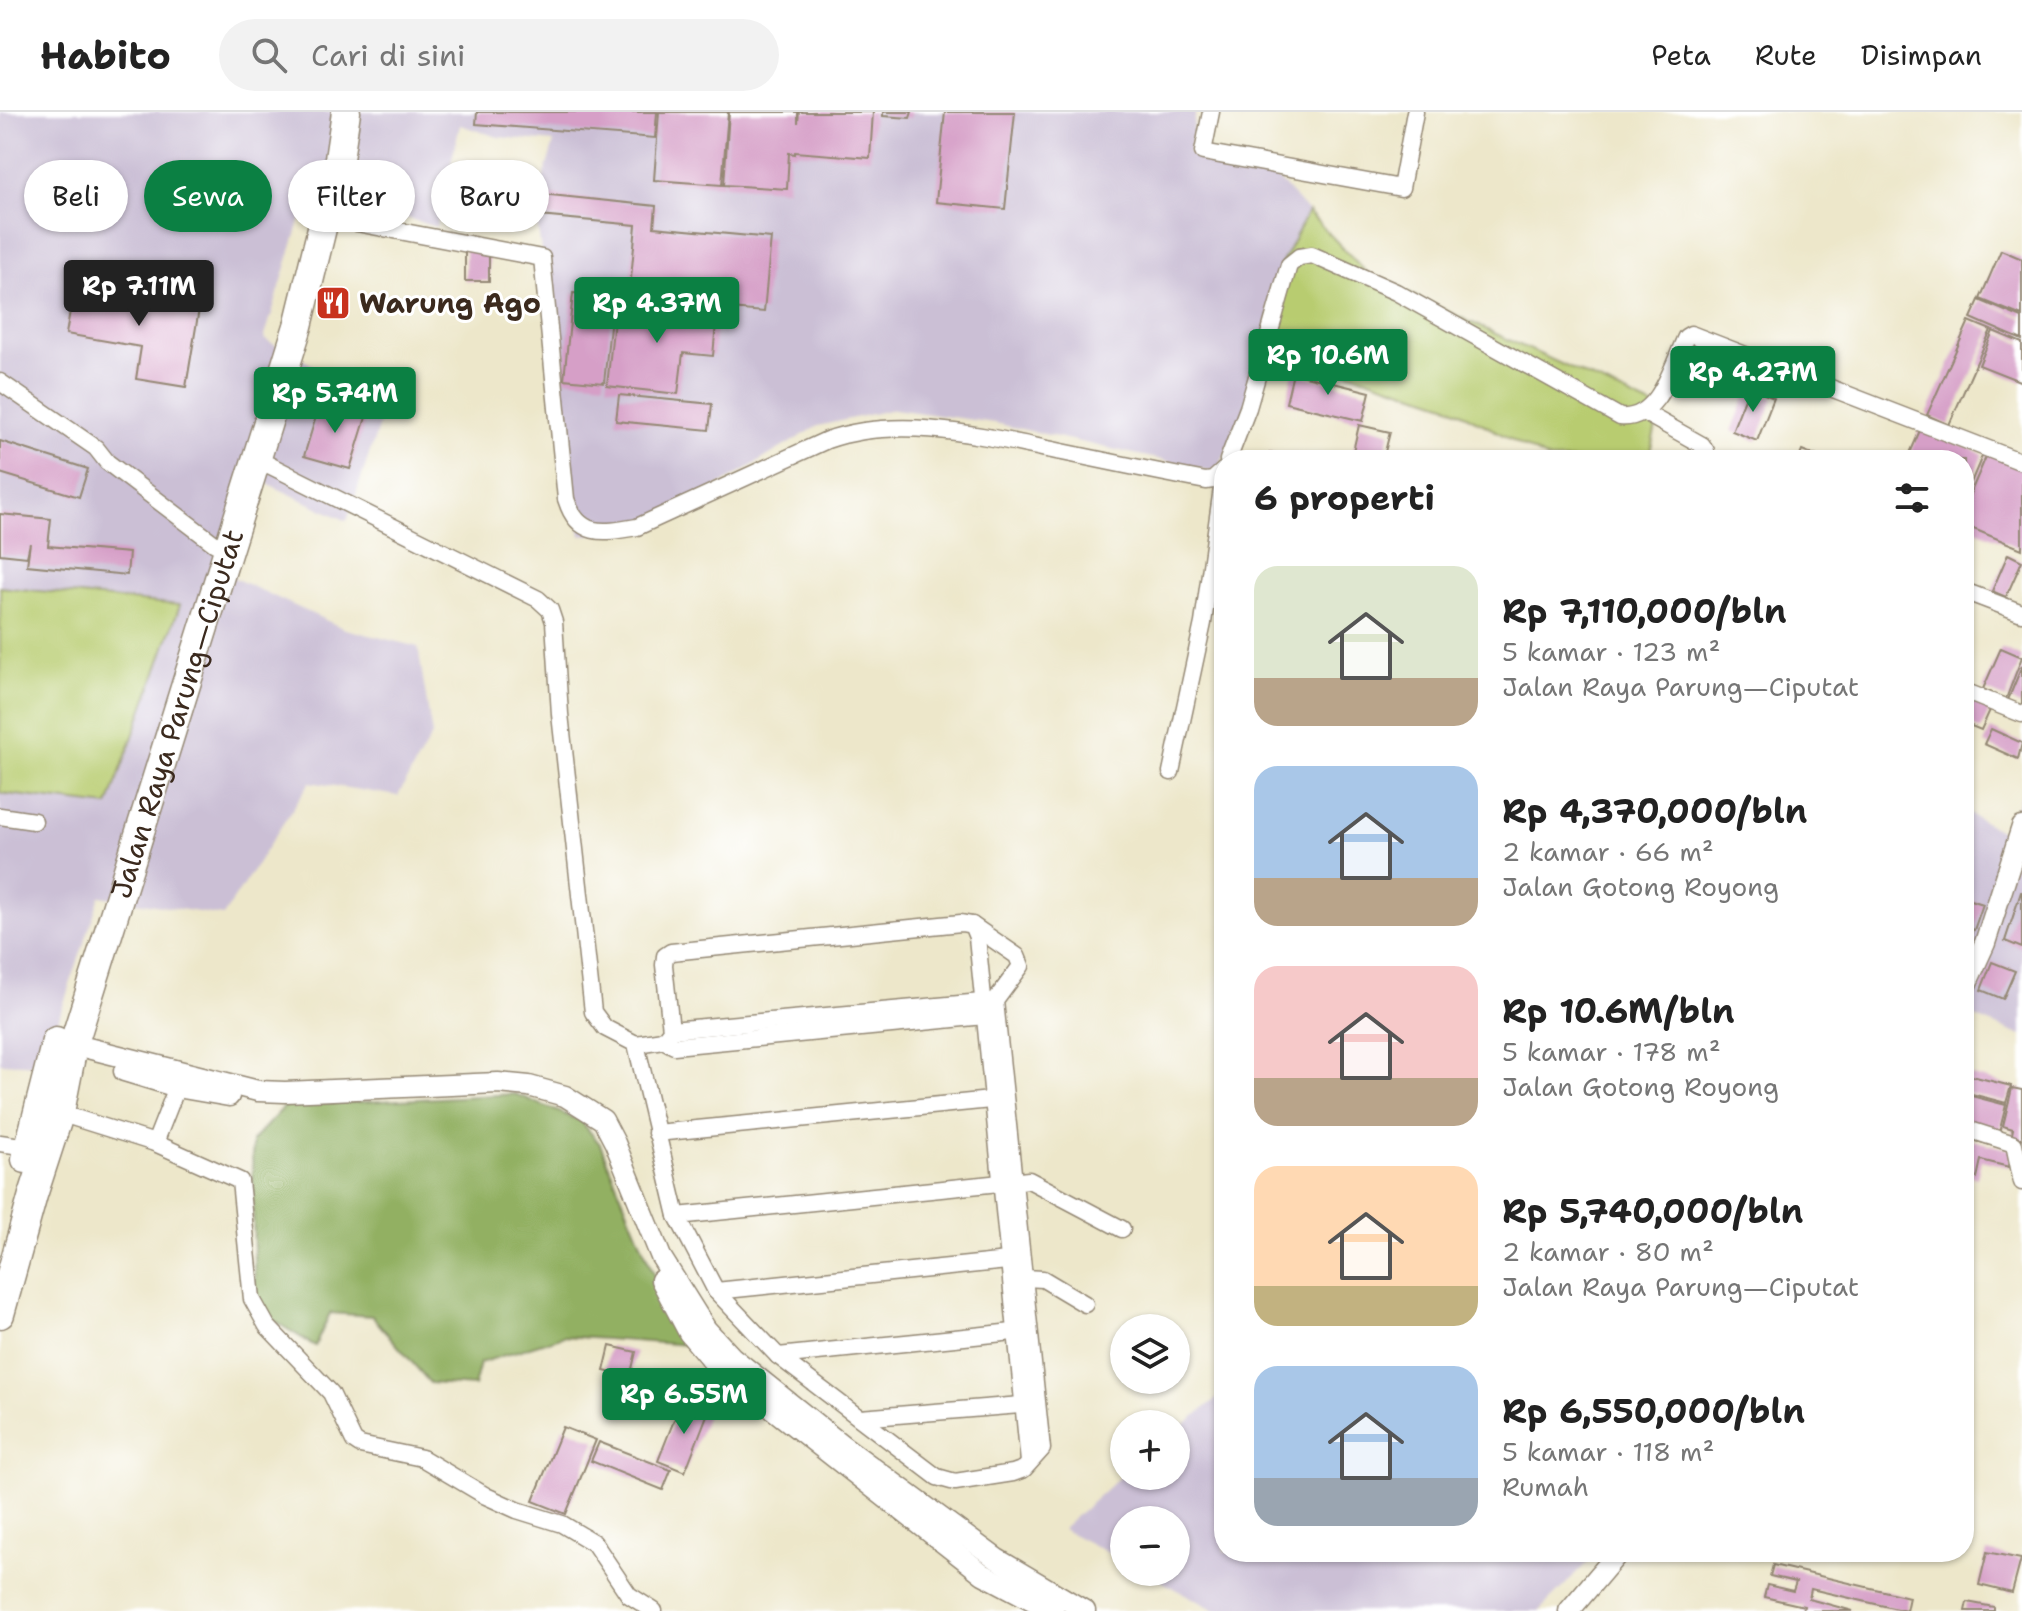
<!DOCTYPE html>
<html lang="id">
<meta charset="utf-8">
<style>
body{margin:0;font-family:"Shantell Sans",sans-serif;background:#f2f2f2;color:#222;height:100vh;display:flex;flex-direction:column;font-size:30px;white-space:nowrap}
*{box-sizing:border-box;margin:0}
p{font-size:26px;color:#767676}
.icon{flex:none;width:44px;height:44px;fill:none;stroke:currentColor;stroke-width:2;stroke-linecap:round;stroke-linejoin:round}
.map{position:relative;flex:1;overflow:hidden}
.details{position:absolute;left:1214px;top:338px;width:760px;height:1112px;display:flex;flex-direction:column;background:#fff;border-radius:32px;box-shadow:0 2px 6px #0004}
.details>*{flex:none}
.top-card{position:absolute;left:24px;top:48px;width:760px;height:72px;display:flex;gap:16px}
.tools{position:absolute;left:1110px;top:1202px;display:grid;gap:16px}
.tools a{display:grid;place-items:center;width:80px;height:80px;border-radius:50%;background:#fff;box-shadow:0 2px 6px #0004;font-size:40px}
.price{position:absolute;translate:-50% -68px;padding:0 18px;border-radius:8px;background:#0b8043;color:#fff;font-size:26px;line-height:52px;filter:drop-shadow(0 2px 4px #0008)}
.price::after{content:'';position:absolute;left:50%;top:48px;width:24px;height:18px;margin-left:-12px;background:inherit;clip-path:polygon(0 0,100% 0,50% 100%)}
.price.on{background:#222;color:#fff}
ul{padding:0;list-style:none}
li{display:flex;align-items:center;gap:24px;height:200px;padding:0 40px}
li span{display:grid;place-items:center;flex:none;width:224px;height:160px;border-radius:24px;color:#555}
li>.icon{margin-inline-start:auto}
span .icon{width:96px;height:96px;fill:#fffc;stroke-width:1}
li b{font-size:34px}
h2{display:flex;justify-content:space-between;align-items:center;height:96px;padding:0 40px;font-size:34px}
.chip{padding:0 28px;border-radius:36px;background:#fff;box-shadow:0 2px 6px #0004;font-size:28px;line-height:72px}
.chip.on{background:#0b8043;color:#fff}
header{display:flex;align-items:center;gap:48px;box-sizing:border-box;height:112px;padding:0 40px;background:#fff;border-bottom:2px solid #e0e0e0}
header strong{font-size:38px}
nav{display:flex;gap:44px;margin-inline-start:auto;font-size:28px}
.search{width:560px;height:72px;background:#f2f2f2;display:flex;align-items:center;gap:20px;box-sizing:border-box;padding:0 28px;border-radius:44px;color:#767676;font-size:30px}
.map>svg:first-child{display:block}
.industrial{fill:#cbbfd5}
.green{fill:#b8cc6f;stroke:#7a7b46;stroke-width:2}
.forest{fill:#92b062;stroke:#666d40;stroke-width:2}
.building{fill:#d69fc7}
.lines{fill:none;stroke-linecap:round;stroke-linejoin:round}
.minor-casing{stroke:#948874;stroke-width:19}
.tertiary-casing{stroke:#948874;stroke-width:23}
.trunk-casing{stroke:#948874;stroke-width:31}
.minor{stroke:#fff;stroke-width:16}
.tertiary{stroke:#fff;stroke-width:20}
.trunk{stroke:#fff;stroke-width:28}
.labels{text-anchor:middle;stroke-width:6;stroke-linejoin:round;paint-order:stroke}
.poi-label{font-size:28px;font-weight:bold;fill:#3b2a1e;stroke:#fff;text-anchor:start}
.street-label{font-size:28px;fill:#3b2a1e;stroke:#fff}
</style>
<header>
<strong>Habito</strong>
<div class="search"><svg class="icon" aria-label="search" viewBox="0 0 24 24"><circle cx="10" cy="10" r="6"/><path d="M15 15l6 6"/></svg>Cari di sini</div>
<nav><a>Peta</a><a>Rute</a><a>Disimpan</a></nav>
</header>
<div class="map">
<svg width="2022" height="1499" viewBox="0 0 2022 1499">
<rect width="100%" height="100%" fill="#fff"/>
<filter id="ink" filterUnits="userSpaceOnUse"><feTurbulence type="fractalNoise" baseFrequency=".0125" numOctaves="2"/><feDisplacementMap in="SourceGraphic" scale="16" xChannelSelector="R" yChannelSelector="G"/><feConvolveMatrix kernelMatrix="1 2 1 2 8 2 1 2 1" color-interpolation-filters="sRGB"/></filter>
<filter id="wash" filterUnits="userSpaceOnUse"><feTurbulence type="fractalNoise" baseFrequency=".006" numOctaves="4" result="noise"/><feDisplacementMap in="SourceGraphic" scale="32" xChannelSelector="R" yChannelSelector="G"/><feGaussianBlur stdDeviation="1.8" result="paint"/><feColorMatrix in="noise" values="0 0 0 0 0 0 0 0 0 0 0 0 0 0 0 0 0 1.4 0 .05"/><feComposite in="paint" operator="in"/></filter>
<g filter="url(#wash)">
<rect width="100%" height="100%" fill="#ede7ca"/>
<g class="industrial">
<path d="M0,0H1196L1189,42L1277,66L1308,100L1281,153L1250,291L1216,360L994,311L894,297L818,314L653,413L581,424L536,103L539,81L554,30L498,25L460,13L436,115L310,77L264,227L386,292L347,409L262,369L234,466L345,517L418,535L432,623L398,684L310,670L223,804L100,784L43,953L0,951V681L108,694L179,493L0,476Z"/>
<path d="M2022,678V924L1964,901V699L2007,722Z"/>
<path d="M1220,1284L1224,1286V1440H1598L1539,1499H1217L1144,1460H1176V1408H1124V1449L1062,1417L1124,1361V1364H1176V1319Z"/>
</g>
<g class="green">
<path d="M1308,100L1369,163L1660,298L1648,348H1549L1446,292L1312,248L1301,243L1263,233L1281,153Z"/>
<path d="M0,475L180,493L108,694L0,681Z"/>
</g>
<path class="forest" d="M515,982L581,1009L600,1032L650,1153L688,1233L564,1224L480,1251L474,1274L430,1271L372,1204L330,1201L315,1234L255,1197L252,1029L285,994Z"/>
<g id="blocks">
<g class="building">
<path d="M477,0H657L655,26L476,12Z"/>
<path d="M659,0H728L722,73L654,68Z"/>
<path d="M729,0H798V11L799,0H873L870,46L795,40V42L789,41L787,77L724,73Z"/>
<path d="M883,0H912L910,6L883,4Z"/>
<path d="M945,0H1015L1005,97L936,90Z"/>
<path d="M541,82L656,94L654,115L771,126L764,200L629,188L636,113L539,104Z"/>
<rect x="465" y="136" width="24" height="33"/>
<path d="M2001,138L2022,147V204L1980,187Z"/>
<path d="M75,170L200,191L186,275L136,267L141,235L66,222Z"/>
<path d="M573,181L613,185L604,271L564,267Z"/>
<path d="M1979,188L2022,206V228L1971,206Z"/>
<path d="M616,189L717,200L713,244L683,241L678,282L607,274Z"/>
<path d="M1969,209L1991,218L1949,313L1927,303Z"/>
<path d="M1993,219L2022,231V270L1979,253Z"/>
<path d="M1293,261L1370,280L1363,309L1286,291Z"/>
<path d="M1749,276L1774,286L1757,329L1732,319Z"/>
<path d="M619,283L712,292L709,318L616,309Z"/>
<path d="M321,288L367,302L350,357L304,344Z"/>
<path d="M1359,313L1390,320L1383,348H1351Z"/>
<path d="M1921,316L1983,342L1964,387V348H1907Z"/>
<path d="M0,329L88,357L79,385L0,361Z"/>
<path d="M1802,338L1827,348H1798Z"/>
<path d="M1988,340L2022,354V437L1964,413V396Z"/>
<path d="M1270,341L1293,347V348H1268Z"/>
<path d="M0,402L51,407L48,434L129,441L127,463L27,453L30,431L27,445L0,442Z"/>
<path d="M2008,442L2022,449L2006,485L1992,479Z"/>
<path d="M2001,536L2022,545L2006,587L1983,577Z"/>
<path d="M2022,554V594L2008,588Z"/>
<path d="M1967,588L1990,598L1981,618L1964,611V594Z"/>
<path d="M1991,617L2022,631L2018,647L1984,632Z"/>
<path d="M2021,780H2022V836L2005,829Z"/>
<path d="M1964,786L1983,792L1974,818L1964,815Z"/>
<path d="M1964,817L1972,820L1964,842Z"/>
<path d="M1992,850L2015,859L2003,887L1981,878Z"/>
<path d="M1964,962L2011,974L2006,991L1964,980Z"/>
<path d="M2012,976L2022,978V1030L2011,1027L2013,1017L2003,1014Z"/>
<path d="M1964,982L2006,993L1999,1021L1964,1012Z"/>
<path d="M1964,1026L2012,1038L2009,1055L1981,1048L1977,1066L1964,1062Z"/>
<path d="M610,1234L636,1240L630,1265L604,1259Z"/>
<path d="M682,1288L709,1298L685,1360L658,1349Z"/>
<path d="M563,1315L596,1328L566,1402L533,1389Z"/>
<path d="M599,1330L671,1358L663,1378L591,1349Z"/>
<path d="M1987,1440L2021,1447L2012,1481L1979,1473Z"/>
<path d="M1773,1453L1909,1485L1906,1499L1811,1477L1809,1487L1853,1499H1803L1804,1494L1764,1485L1767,1473L1793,1479L1796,1470L1770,1464Z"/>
<path d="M1967,1490L1994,1495V1499H1965Z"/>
</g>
</g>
</g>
<g filter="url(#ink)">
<use href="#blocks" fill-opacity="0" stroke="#948874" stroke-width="2"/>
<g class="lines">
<g class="minor-casing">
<g id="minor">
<path d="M1211,0L1203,40L1401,76L1415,0"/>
<path d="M325,105L542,146L566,387C578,426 603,421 637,415L827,328C901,302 987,325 1062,340C1110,350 1158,360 1206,369L1213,368L1224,358"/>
<path d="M0,270L96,336L107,350L215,432"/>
<path d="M1645,301L1702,333L1706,339V348"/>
<path d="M257,347L538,487L550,498L554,510L560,602L593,900L605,916L636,932L677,1104L716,1179L778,1244L937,1365L955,1370L1013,1361L1024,1357L1042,1337L995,889L1021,854L1017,844L972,813"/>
<path d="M1228,348L1248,296L1289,153L1299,145L1312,143L1396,180L1620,305C1659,309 1672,254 1686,225L1691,222L2022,350"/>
<path d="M1964,479L2022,501"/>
<path d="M1964,579L2022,602"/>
<path d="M1171,660L1203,511L1224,362"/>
<path d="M0,704L34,709"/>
<path d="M671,918L993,889"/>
<path d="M663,928L671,918L664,853L665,844L671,840L961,811L972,813L977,825L1029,1350"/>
<path d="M636,932L663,928L674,934L995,903"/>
<path d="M177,975L155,1031L240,1069L252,1187L267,1214L331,1281L354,1329L360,1333L422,1346L486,1384L517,1398L562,1412L594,1431L629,1483L654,1499"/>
<path d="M53,999L155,1031"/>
<path d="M1964,1016L2014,1032L2022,1070"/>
<path d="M656,1021L1001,987"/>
<path d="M0,1031L35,1036"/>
<path d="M677,1104L1029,1068L1122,1117"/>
<path d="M1025,1166L1043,1167L1085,1192"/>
<path d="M716,1179L1017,1148"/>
<path d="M778,1244L1023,1219"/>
<path d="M860,1306L1033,1292"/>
</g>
</g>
<g class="tertiary-casing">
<g id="tertiary">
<path d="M1964,877L1985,831L2022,715"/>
<path d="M60,929L258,979L285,980L498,971L529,974L565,984L603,1008L615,1031L661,1145L706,1217L732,1245L842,1333L997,1447L1085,1499"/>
<path d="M124,959L177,975L229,984"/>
<path d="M661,1168L689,1221L714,1251L983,1462L1053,1499"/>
<path d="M1569,1499L1619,1440"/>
</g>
</g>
<g class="trunk-casing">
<g id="trunk">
<path d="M26,1047L56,929"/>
<path id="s1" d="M0,1202L33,1083L60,1000L73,934L298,214L339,47L346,0"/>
</g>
</g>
<use href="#minor" class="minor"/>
<use href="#tertiary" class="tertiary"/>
<use href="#trunk" class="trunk"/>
</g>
</g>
<defs>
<g id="restaurant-square" transform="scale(1.8)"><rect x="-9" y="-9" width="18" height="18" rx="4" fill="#c8321e" stroke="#fff"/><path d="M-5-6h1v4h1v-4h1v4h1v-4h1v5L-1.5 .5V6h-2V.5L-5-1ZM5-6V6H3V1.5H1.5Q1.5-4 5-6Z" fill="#fff"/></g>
</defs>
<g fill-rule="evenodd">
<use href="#restaurant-square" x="333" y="191"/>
</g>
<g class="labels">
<g class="poi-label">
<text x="359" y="201">Warung Ago</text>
</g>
<g class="street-label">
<text dy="10" stroke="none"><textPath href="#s1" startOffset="626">Jalan Raya Parung—Ciputat</textPath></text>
</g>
</g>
</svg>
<div class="tools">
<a><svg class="icon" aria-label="layers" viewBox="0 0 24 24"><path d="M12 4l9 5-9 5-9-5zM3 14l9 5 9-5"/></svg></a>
<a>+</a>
<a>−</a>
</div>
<b class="price on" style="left:139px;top:216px">Rp 7.11M</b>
<b class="price" style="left:657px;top:233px">Rp 4.37M</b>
<b class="price" style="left:1328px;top:285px">Rp 10.6M</b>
<b class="price" style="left:1753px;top:302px">Rp 4.27M</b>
<b class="price" style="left:335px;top:323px">Rp 5.74M</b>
<b class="price" style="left:684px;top:1324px">Rp 6.55M</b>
<div class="top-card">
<a class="chip">Beli</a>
<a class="chip on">Sewa</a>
<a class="chip">Filter</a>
<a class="chip">Baru</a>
</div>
<section class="details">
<h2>6 properti<svg class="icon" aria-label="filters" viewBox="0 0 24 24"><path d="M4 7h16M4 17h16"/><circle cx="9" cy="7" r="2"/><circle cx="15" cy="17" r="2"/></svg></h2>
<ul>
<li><span style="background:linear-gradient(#dfe7d0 70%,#b9a48a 0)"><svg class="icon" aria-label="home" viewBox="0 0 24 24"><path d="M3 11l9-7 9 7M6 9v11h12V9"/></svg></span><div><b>Rp 7,110,000/bln</b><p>5 kamar · 123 m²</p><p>Jalan Raya Parung—Ciputat</p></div></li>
<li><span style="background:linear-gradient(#a9c7e8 70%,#b9a48a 0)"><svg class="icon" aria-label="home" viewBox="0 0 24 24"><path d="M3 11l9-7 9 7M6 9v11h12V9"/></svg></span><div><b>Rp 4,370,000/bln</b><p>2 kamar · 66 m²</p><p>Jalan Gotong Royong</p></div></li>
<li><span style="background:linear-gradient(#f6c9c9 70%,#b9a48a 0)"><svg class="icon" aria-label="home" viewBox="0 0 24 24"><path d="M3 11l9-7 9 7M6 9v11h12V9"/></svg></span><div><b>Rp 10.6M/bln</b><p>5 kamar · 178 m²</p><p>Jalan Gotong Royong</p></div></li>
<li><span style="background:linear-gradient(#ffd9b3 75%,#c2b280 0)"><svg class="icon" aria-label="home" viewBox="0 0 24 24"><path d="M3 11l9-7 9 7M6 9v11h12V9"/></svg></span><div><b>Rp 5,740,000/bln</b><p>2 kamar · 80 m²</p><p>Jalan Raya Parung—Ciputat</p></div></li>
<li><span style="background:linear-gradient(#a9c7e8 70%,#9aa5b1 0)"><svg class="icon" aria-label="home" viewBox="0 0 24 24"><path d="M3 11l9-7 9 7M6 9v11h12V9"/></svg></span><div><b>Rp 6,550,000/bln</b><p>5 kamar · 118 m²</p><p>Rumah</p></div></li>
</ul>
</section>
</div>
